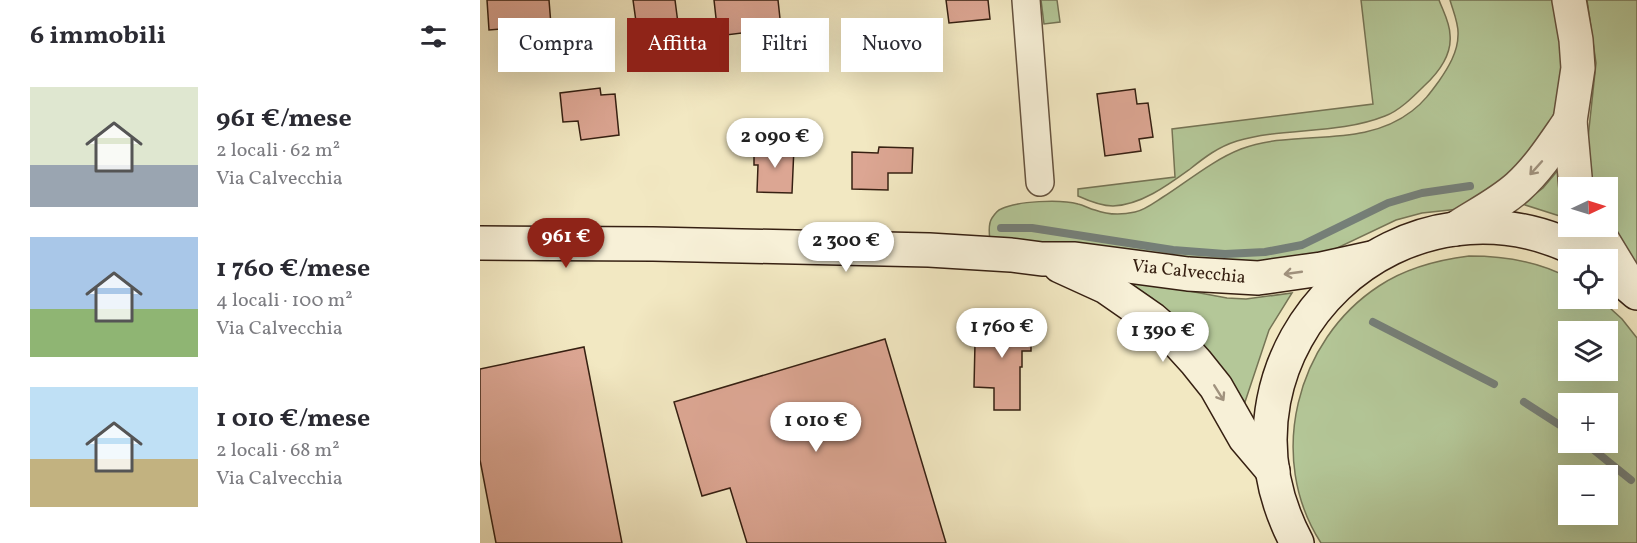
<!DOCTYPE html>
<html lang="it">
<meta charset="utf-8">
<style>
body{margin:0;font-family:Vollkorn,serif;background:#f2f2f3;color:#2b2b33;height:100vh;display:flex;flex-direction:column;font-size:22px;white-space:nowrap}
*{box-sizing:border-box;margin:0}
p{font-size:20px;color:#7c7c81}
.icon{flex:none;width:33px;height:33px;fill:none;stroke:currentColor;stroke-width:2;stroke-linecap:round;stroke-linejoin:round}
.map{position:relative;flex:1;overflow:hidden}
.side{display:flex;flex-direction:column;background:#fff;width:480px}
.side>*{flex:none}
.top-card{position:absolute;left:18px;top:18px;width:570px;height:54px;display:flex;gap:12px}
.needle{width:39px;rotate:86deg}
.controls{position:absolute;left:1078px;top:177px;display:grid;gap:12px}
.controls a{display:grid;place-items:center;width:60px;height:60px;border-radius:0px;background:#fff;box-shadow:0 6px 24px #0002;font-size:30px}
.price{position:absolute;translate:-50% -51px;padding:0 14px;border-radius:21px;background:#fff;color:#222;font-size:20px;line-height:39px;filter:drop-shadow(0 2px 3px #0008)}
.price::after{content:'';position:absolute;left:50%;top:36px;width:18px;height:14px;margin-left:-9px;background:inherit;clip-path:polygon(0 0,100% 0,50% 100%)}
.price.on{background:#8f2418;color:#fff}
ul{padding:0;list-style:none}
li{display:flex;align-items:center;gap:18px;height:150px;padding:0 30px}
li span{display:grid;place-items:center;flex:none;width:168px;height:120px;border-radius:0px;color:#555}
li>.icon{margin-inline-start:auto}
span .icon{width:72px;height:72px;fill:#fffc;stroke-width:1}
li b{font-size:26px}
h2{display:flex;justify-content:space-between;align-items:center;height:72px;padding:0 30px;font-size:26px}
.pill{padding:0 21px;border-radius:0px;background:#fff;box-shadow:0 6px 24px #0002;font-size:21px;line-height:54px}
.pill.on{background:#8f2418;color:#fff}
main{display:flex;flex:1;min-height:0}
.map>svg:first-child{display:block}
.green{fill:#b4c798;stroke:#757455;stroke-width:1.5;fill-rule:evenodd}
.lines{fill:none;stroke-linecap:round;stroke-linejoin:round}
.stream{stroke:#757f78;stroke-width:8}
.building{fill:#dca693;stroke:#362012;stroke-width:1.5}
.minor-casing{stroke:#65523e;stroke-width:30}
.tertiary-casing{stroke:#65523e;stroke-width:36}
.secondary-casing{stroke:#362012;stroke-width:36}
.minor{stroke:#f7f0d7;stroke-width:27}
.tertiary{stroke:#f7f0d7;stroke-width:33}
.secondary{stroke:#f7f0d7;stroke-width:33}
.oneway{stroke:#a0927e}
.labels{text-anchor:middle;stroke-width:6;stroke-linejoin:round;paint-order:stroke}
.street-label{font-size:18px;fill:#362012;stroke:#f7f0d7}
</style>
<main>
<section class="side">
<h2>6 immobili<svg class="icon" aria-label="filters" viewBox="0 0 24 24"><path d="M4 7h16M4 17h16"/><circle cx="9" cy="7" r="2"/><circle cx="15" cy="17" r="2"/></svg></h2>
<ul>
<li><span style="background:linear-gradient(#dfe7d0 65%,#9aa5b1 0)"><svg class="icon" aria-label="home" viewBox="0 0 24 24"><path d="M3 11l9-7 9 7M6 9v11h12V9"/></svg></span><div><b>961 €/mese</b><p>2 locali · 62 m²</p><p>Via Calvecchia</p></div></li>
<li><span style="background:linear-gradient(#a9c7e8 60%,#8fb573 0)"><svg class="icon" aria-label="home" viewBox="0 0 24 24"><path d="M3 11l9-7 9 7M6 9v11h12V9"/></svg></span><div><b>1 760 €/mese</b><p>4 locali · 100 m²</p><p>Via Calvecchia</p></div></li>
<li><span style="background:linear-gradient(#bfe0f5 60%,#c2b280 0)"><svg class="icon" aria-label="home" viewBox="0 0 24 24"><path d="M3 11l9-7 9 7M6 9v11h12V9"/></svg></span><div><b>1 010 €/mese</b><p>2 locali · 68 m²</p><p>Via Calvecchia</p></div></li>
</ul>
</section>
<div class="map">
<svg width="1157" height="543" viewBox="0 0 1157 543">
<rect width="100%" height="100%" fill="#f2e8c2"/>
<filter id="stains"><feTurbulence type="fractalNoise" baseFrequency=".00333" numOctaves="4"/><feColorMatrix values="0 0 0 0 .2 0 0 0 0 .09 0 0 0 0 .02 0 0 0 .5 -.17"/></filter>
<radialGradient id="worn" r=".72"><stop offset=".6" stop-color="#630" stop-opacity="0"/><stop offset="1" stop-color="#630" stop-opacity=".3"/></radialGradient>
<g class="green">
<path d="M561,0H577L580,22L564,24Z"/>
<path d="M881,0H959C963,11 970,23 970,35C972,55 958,73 944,86C933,97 919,111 905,116C857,135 805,127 757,141C738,147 725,157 710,169C688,185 661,205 633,206C621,206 609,201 598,196V189L695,177L692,129L893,104Z"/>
<path d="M970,0H1072L1075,13L1081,48V84L1075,111L1065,136L1046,163L979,209L942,213L916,220L834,259L809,266L510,240C509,233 508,224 512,218C514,215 518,210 521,209C538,201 580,199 598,204C604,205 609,209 615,210C628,215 642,215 655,212C665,210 675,202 683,197C708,181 733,160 761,149C816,128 882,150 932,111C943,103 951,92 959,81C968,68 978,52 978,35C979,24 973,11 970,0Z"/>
<path d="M1107,0H1157V265L1128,225V188L1109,187L1106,157L1116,63Z"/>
<path d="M1079,169L1085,198L1089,208V219L1042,204L1063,188Z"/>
<path d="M989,256C1024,256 1058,261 1089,278V298L1120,299L1142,319L1157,338V543H841C786,458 816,340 899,286C926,268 957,260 989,256ZM1089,332H1128V370H1089ZM1089,404H1128V442H1089ZM1089,476H1128V514H1089Z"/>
<path d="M644,279L747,298L766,299L812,293L789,330L765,402L692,316L672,298Z"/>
</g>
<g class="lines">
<g class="stream">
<path d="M521,228H552L693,250L745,254L785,252L822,245L908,203L942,193L990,186"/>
<path d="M893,322L1014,384"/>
<path d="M1044,402L1089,431"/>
<path d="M1104,442L1151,480"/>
</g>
</g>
<g class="building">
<path d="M7,0H69L71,25L9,30Z"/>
<path d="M153,0H195L199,31L158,36Z"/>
<path d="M234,0H298L301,28L238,36Z"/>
<path d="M466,0H508L510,19L469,23Z"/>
<path d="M120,88L121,95L135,94L139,135L101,140L98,121L83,122L80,93Z"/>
<path d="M655,89L657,104L668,103L673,137L659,139L661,151L625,156L617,94Z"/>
<path d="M274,146L314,147L312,193L277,192L278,165H274Z"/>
<path d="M399,147L433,148L432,173H408V190L372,189V152L398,153Z"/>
<path d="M502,318H542V321L551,322V351H542V367H540V410H514V388L494,387L495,343L501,342Z"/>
<path d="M405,339L466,543H267L250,488L222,496L194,402Z"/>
<path d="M104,347L142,543H16L0,460V369Z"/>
</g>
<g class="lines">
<g class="minor-casing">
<path id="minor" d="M546,0L560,182"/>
</g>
<g class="tertiary-casing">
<g id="tertiary">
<path d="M1089,0L1096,40L1098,68L1090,121L1096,188"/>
<path d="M1114,226L1151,287"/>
<path d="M975,229C996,215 1019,204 1038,187C1059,168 1074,144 1090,121"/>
</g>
</g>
<g class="secondary-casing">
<g id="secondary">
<path d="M0,243L173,244L449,250L531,255L562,259H595L708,274L778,278L841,269L891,258"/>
<path d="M580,266L626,287L672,319L696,340L716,362L736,387L765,438L793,471"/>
<path d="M1128,268L1157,293"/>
<path d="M817,543C714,349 927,146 1116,260"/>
</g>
</g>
<use href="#minor" class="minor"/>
<use href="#tertiary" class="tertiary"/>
<use href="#secondary" class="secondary"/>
</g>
<defs><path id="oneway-shaft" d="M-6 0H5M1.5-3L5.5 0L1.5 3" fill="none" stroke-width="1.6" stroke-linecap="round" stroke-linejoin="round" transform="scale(1.5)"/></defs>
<g class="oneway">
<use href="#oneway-shaft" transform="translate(1056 168) rotate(132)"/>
<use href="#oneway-shaft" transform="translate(813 273) rotate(172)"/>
<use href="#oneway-shaft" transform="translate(739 393) rotate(58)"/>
</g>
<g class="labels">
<g class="street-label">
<text transform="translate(709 271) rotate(6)" y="6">Via Calvecchia</text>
</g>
</g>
<rect width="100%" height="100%" filter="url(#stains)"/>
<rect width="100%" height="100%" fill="url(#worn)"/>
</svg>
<div class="controls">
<a><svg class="needle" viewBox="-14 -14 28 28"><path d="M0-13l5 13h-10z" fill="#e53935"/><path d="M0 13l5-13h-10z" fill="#7c7c81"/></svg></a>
<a><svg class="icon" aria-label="locate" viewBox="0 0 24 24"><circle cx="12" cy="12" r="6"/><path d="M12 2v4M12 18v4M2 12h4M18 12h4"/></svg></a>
<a><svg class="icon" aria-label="layers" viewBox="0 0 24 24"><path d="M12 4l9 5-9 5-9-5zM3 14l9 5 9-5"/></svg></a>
<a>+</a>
<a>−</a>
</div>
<b class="price" style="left:295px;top:169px">2 090 €</b>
<b class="price on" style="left:86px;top:269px">961 €</b>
<b class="price" style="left:366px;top:273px">2 300 €</b>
<b class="price" style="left:522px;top:359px">1 760 €</b>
<b class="price" style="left:683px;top:363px">1 390 €</b>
<b class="price" style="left:336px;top:453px">1 010 €</b>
<div class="top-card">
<a class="pill">Compra</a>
<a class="pill on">Affitta</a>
<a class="pill">Filtri</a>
<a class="pill">Nuovo</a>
</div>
</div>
</main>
